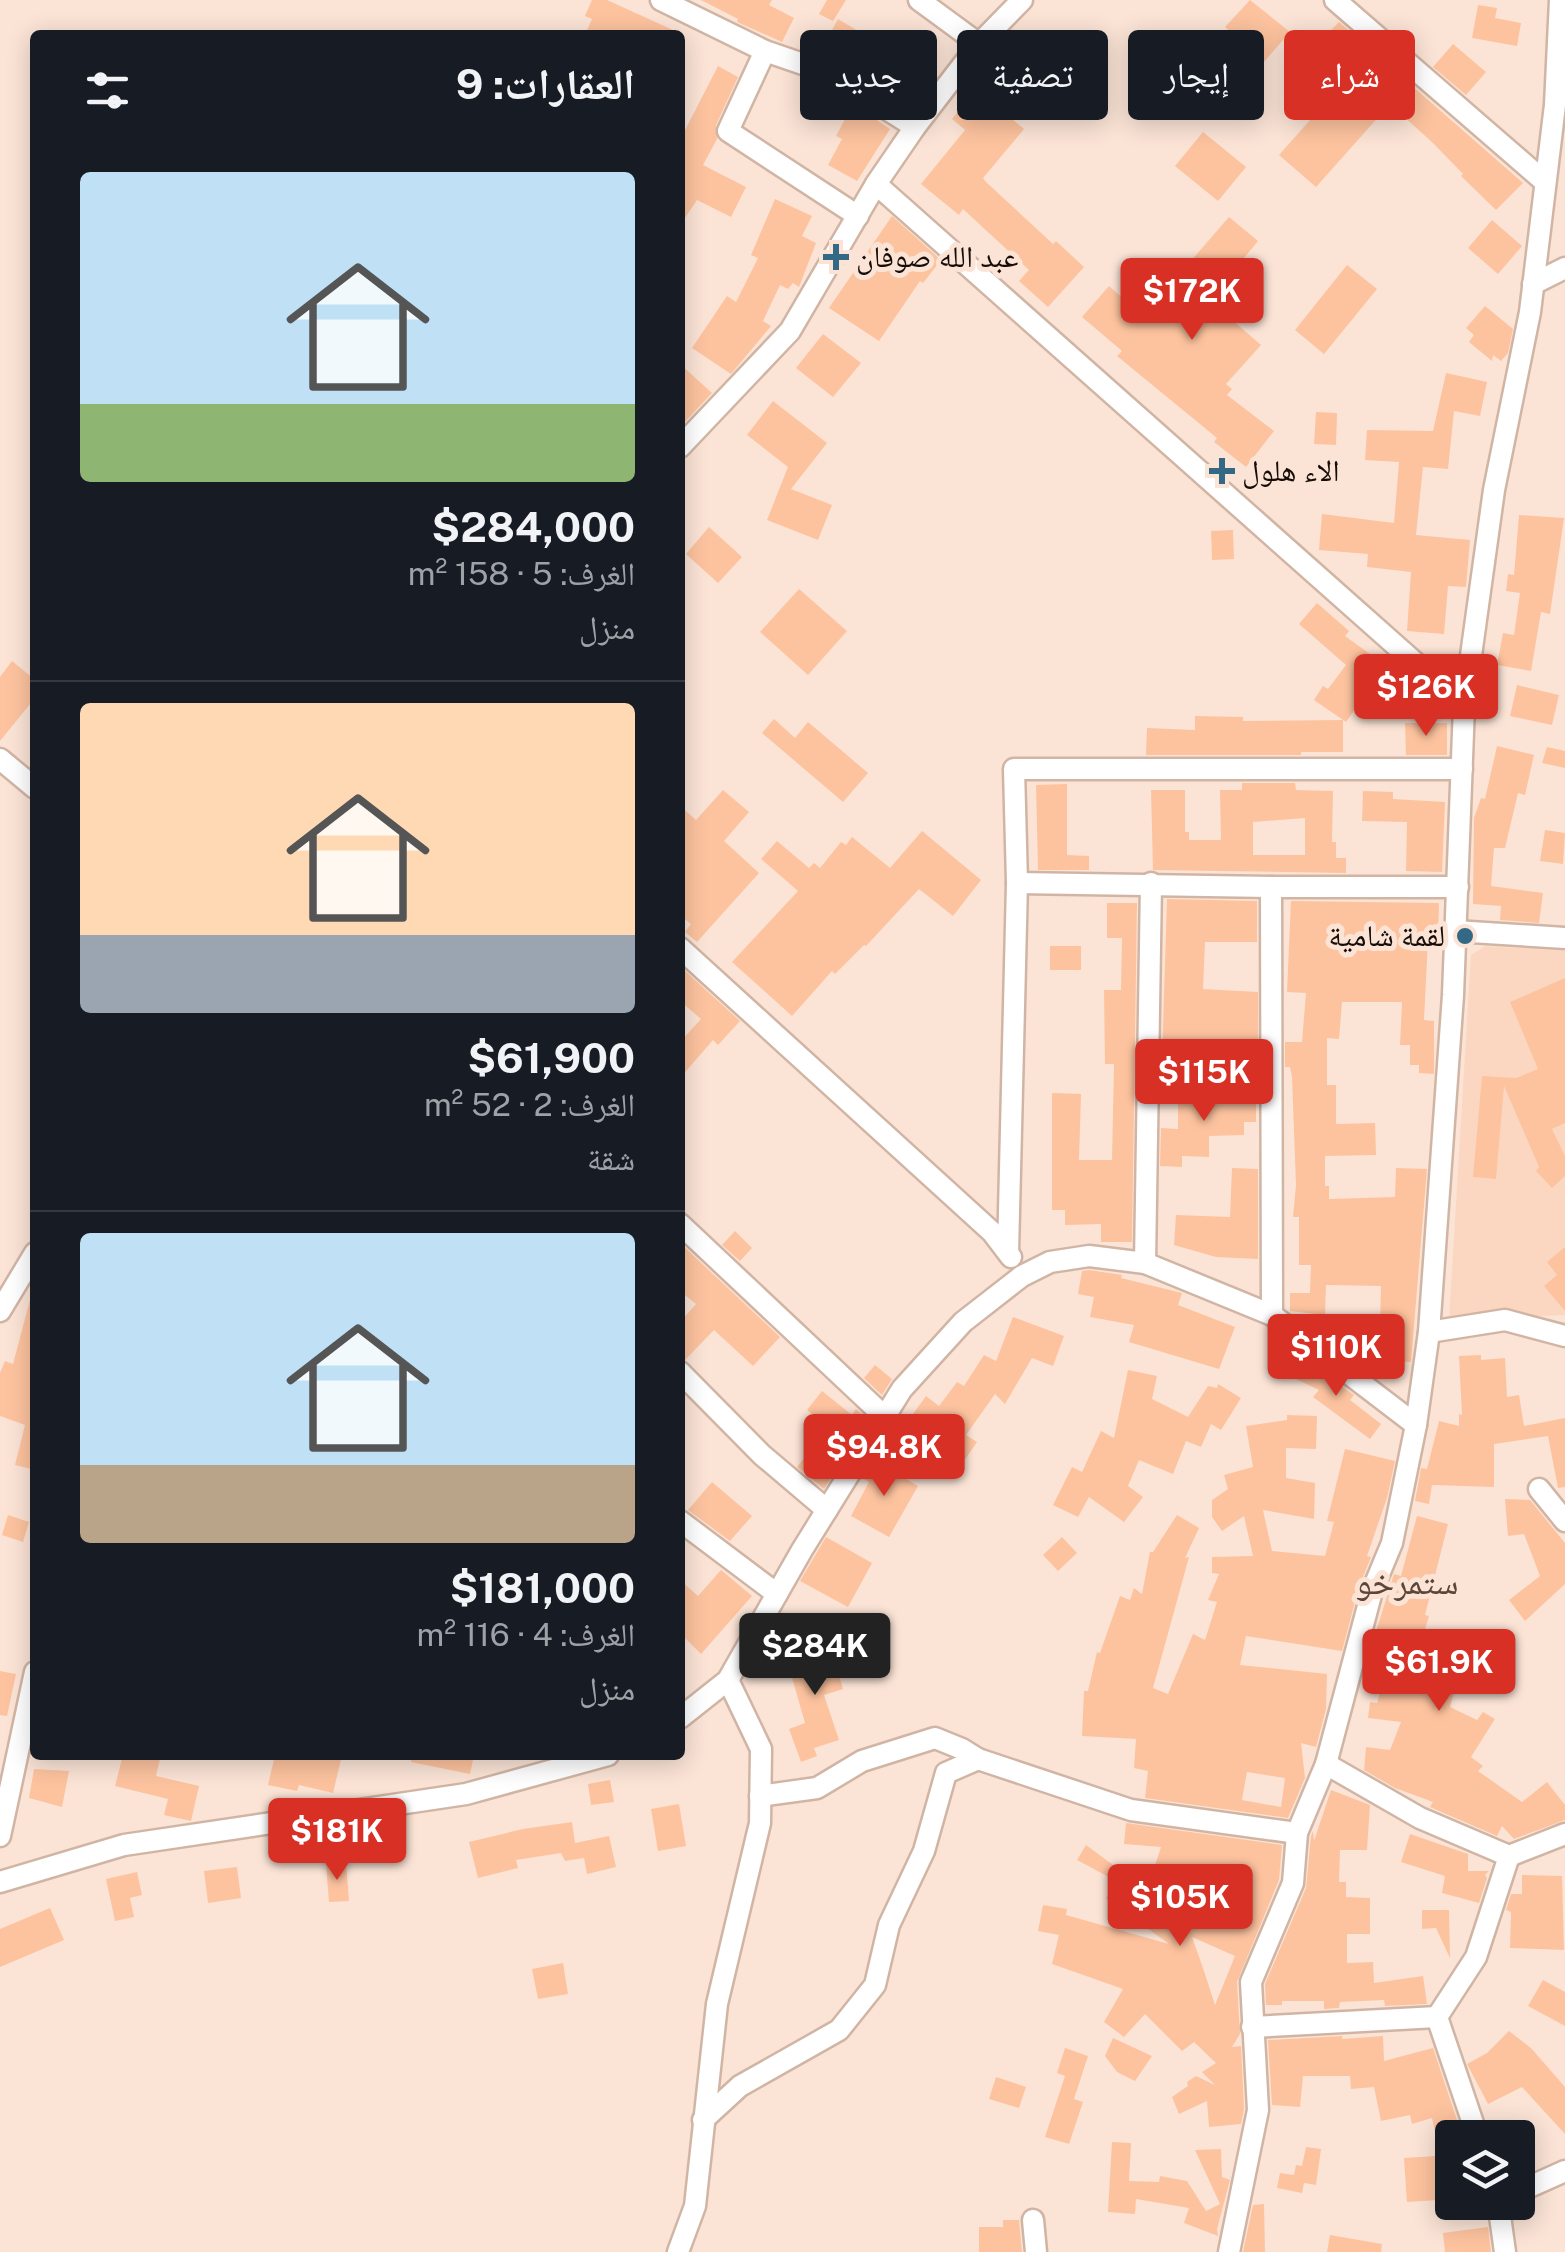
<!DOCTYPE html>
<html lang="ar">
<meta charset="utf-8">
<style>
body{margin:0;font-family:"Public Sans","Noto Naskh Arabic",sans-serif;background:#242831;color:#f1f3f6;direction:rtl;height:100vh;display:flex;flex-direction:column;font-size:38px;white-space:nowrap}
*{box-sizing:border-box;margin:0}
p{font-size:32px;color:#9ea1a6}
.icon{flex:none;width:55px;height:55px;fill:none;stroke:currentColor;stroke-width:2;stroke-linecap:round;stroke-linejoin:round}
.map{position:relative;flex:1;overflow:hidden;direction:ltr}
.panel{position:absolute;left:30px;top:30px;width:655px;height:1730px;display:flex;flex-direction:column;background:#171b24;border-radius:10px;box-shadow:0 5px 25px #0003;direction:rtl}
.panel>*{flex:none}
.top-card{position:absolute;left:715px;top:30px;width:700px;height:90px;direction:rtl;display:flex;gap:20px}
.fabs{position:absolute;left:1435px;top:2120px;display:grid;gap:20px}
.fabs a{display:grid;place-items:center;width:100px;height:100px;border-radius:10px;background:#171b24;box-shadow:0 5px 25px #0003;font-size:50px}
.price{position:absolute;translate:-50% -85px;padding:0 22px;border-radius:10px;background:#d93025;color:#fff;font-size:32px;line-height:65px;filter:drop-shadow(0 2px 5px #0008)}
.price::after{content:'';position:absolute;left:50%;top:60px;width:30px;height:22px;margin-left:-15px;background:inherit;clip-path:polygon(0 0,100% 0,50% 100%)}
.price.current{background:#222;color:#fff}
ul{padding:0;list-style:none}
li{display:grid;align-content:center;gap:20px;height:530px;padding:0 50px}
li+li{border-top:2px solid #363941}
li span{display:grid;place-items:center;height:310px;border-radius:10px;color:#555}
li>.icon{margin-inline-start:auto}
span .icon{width:180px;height:180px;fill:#fffc;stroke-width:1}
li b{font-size:42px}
h2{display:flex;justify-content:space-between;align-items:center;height:120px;padding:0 50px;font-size:42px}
.chip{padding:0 35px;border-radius:10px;background:#171b24;box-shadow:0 5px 25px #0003;font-size:35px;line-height:90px}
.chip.current{background:#d93025;color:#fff}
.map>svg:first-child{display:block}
.built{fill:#fbd7c1}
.building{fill:#fdc39f;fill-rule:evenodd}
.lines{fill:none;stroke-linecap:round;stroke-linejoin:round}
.minor-casing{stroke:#d1b5a4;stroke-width:25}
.minor{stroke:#fff;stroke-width:20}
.poi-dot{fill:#336984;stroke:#fbe4d6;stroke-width:4}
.labels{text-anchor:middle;stroke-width:10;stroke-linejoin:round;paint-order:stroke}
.poi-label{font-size:30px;fill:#170d08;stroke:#fbe4d6;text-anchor:start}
.quarter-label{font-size:35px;fill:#5d4637;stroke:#fbe4d6}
</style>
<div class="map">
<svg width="1565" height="2252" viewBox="0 0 1565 2252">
<rect width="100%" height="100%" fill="#fbe4d6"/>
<path class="built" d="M1485,946L1565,951V1315L1449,1320L1471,955Z"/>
<g class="building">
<path d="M592,0H607L684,35H585L592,19L585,16Z"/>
<path d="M701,0H772L769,5L794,18L782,42L737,22L738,19Z"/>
<path d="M827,0H846L833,21L819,14Z"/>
<path d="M1250,0L1290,32L1264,62L1225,27Z"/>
<path d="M1478,5L1497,8L1495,18L1521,23L1517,46L1472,38Z"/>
<path d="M838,19L902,57L883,90L844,66L851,56L826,41Z"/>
<path d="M1339,22L1523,183L1496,210L1461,176L1463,174L1434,144L1390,104L1316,187L1279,155L1351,74L1318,44Z"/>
<path d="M1453,44L1486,72L1466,95L1433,67Z"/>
<path d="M718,66L738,77L716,125L717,139L703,165L746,187L731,217L697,200L680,225V140Z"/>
<path d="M977,89L1024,129L983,178L986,182L1053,244L1056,241L1084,267L1048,307L1019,281L1029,270L963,209L959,215L921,184L965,130L952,119Z"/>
<path d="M853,104L890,129L857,181L828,165L842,139L836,136Z"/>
<path d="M1203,132L1246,167L1218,201L1175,166Z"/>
<path d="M775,199L812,216L802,236L816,243L799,287L793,283L788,289L780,285L763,321L771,326L731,374L692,348L727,296L736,302L758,258L751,255Z"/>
<path d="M892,216L941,260L923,283L920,281L879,341L829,308Z"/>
<path d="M1229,217L1258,241L1206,304L1228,323L1231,319L1261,345L1226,384L1232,389L1227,395L1274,431L1246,467L1214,442L1217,438L1117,356L1122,351L1082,317L1109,286L1143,316Z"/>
<path d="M1492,220L1522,246L1498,274L1468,248Z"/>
<path d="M1347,265L1377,289L1324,354L1295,330Z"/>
<path d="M1485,306L1513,329L1508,353L1501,361L1493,355L1492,361L1469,342L1474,335L1466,328Z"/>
<path d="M823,334L861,363L833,397L796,368Z"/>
<path d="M680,364L712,393L680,427Z"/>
<path d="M1446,373L1487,382L1480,416L1454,411L1448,469L1423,467L1416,535L1470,540L1466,587L1448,586L1444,634L1407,631L1411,572L1367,567L1368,554L1319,550L1322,514L1394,523L1399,462L1365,460L1367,430L1433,431Z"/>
<path d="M773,401L827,443L791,489L832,505L818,540L767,520L788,467L747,435Z"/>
<path d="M1316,412L1337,413L1336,445L1314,444Z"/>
<path d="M1519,515L1564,518L1550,614L1541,612L1531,671L1497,665L1503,633L1514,635L1520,593L1506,591L1508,574L1514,575Z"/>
<path d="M709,527L742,557L718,583L686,554Z"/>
<path d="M1233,530L1234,559L1212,560L1211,531Z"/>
<path d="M799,589L847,631L808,675L760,632Z"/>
<path d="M1317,603L1349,631L1345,636L1385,665L1388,659L1417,683L1396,712L1367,692L1346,722L1314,700L1323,686L1328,689L1346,665L1299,624Z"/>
<path d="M12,661L35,680V698L0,741V677Z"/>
<path d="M1517,685L1559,695L1552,725L1510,716Z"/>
<path d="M1195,716L1243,717V721L1343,720V752H1301V755H1146L1147,728L1195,730Z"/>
<path d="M774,719L795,738L808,722L868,773L843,802L762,733Z"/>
<path d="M1405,723H1447V755H1406Z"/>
<path d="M1497,746L1534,755L1525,795L1518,793L1505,848H1494L1491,886L1543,893L1539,923L1500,920L1501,906L1473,904L1474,818L1481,798L1485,799Z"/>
<path d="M1547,747L1565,751V768L1542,763Z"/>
<path d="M1242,783H1295L1296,790L1333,791L1332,842H1336V858H1346V873L1153,870L1151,790H1185V832H1189V840H1221L1220,790H1242ZM1305,818V855H1253V822Z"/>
<path d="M1067,784V855L1089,856V870H1038L1036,785Z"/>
<path d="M723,790L749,812L724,841L759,873L697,942L685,932L691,924L680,915V806L696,820Z"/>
<path d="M1363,791L1393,792V799L1445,802L1442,872L1406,871L1407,822L1362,821Z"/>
<path d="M1545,830L1565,833L1563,864L1540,861Z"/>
<path d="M922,831L981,880L953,916L919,889L866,946L864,945L835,974L832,971L792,1016L732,962L798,891L761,859L777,841L809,868L814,863L820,868L841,842L846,845L852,837L890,868Z"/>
<path d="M1167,899L1257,901V942H1205L1203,989L1258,992V1067L1222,1066V1060L1162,1059Z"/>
<path d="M1291,901L1439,903L1438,940H1428L1424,1020L1434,1021V1074L1419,1073V1065H1410V1045H1400L1402,1002H1342L1339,1039L1327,1038V1085H1336V1124L1375,1123L1376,1155L1325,1156V1186H1329V1199L1395,1197L1396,1168L1427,1169L1411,1362L1394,1361L1395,1351L1352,1348L1351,1331L1372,1330V1326H1380L1381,1286L1326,1285L1325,1315L1290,1311V1293H1310L1311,1265H1299V1217H1293L1296,1185L1292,1077L1290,1067H1285V1042H1302L1306,993L1287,992Z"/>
<path d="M1107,903H1137L1132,1242H1101V1224L1065,1225V1210H1052V1093L1081,1094L1079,1160H1112L1114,1064H1105L1104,990H1121L1122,938H1107Z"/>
<rect x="1050" y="946" width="31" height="24"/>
<path d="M684,970L740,1021L718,1045L713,1040L680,1078V1042L701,1019L680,1001V975Z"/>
<path d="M1565,978V1123L1552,1129L1565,1156V1176L1552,1188L1536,1171L1539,1167L1504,1086L1496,1179L1473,1177L1482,1076L1516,1078L1538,1069L1510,1002Z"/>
<path d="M1178,1090L1206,1091L1205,1096H1256V1122H1244V1135L1209,1136V1157L1182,1156V1167L1160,1166L1161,1128L1178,1129Z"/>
<path d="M1232,1168L1258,1169V1259L1216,1257L1174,1245L1176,1215L1230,1217Z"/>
<path d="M735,1231L752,1248L740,1261L722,1245Z"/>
<path d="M680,1243L780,1337L753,1366L714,1330L685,1360L680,1359V1322L696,1304L680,1291Z"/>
<path d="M1565,1247V1311L1544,1286L1557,1275L1547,1262Z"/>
<path d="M1089,1270L1122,1275L1121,1278L1182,1293L1178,1305L1235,1327L1219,1369L1129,1342L1134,1325L1090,1317L1094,1297L1078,1294L1082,1271Z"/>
<path d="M30,1300L35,1301V1470L15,1465L25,1425L0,1416V1373L5,1361L13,1364Z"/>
<path d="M1013,1317L1064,1336L1053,1366L1032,1358L1005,1404L995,1394L966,1435L977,1442L961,1465L905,1425L926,1396L939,1406L957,1382L964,1386L984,1355L996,1361Z"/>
<path d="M1481,1355V1360L1505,1358L1507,1397L1519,1395L1524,1426L1565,1418V1487L1558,1488L1548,1436L1494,1444V1487L1432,1485L1429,1504L1415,1501L1421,1468L1427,1469L1439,1421L1459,1426V1414L1462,1415L1459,1356Z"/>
<path d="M1302,1358L1354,1395L1350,1400L1381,1424L1370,1439L1313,1397L1319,1390L1292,1377Z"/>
<path d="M875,1365L892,1379L882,1395L864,1378Z"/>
<path d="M1128,1370L1157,1376L1152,1399L1188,1417L1208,1386L1217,1388L1218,1384L1241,1398L1221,1430L1211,1424L1201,1447L1186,1441L1173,1474L1139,1460L1128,1486L1143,1497L1124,1522L1089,1497L1078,1517L1053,1505L1072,1467L1082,1472L1101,1431L1114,1438Z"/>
<path d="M822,1391L852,1415L856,1409L867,1419L824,1489L797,1467L824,1434L819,1430L824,1424L807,1410Z"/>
<path d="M1287,1415L1317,1416L1316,1449L1286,1448V1478L1315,1483L1314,1519L1263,1510L1272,1551L1325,1556L1334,1522L1327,1521L1345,1449L1395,1461L1387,1498L1367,1556L1371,1557L1359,1587L1342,1651L1246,1636L1240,1665L1327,1674L1326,1709L1316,1747L1301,1743L1305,1778L1288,1818L1145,1798L1148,1771L1134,1768L1136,1739L1082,1736L1084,1691H1088L1097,1652L1100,1653L1120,1596L1130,1600L1134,1588L1142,1594L1150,1552H1153L1177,1515L1199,1528L1185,1558L1189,1557L1153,1688L1168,1694L1193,1634L1205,1640L1217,1602L1208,1600L1219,1574L1212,1573V1557L1253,1556L1244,1516L1222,1531L1212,1517V1500L1228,1489L1224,1475L1253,1467L1246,1426L1287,1420ZM1247,1772L1285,1778L1281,1807L1242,1800Z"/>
<path d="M874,1460L918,1486L889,1537L851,1516L869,1482L863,1478Z"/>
<path d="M712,1482L752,1516L730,1541L688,1510Z"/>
<path d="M1505,1499L1530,1500L1565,1543V1584L1525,1621L1509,1600L1540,1576L1524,1534L1508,1536Z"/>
<path d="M8,1515L29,1522L23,1542L2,1535Z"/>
<path d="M1417,1516L1448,1524L1425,1615L1429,1616L1422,1639L1443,1646L1431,1687L1454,1691L1450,1707L1477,1720L1483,1712L1495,1719L1471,1757L1483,1766L1478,1771L1522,1802L1547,1782L1565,1805V1820L1514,1839L1502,1826L1497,1836L1430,1807L1433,1802L1395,1788L1364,1770L1366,1747L1390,1750L1401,1722L1368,1718L1370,1702L1377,1703L1393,1646L1373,1641L1394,1574L1401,1576Z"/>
<path d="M826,1537L872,1563L848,1607L800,1581Z"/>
<path d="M1062,1537L1077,1553L1058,1571L1043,1555Z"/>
<path d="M721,1570L752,1596L701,1654L680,1633V1580L698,1596Z"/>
<path d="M820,1633L831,1663L835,1662L843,1689L824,1695L839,1740L814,1748L817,1756L801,1762L789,1729L805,1723L791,1674L803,1671L798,1657L806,1654L801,1640Z"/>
<path d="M0,1671L16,1674L7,1716L0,1715Z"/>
<path d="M123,1755L160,1759L156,1776L199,1786L191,1821L164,1815L168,1799L115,1786Z"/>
<path d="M275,1755H342L333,1793L299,1785L297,1791L268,1785Z"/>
<path d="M412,1755H474L470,1774L411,1762Z"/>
<path d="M34,1769L69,1771L62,1807L29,1798Z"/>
<path d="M610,1780L614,1802L591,1805L588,1784Z"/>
<path d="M1331,1790L1370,1805L1367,1850H1340L1339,1882H1346V1897L1370,1898V1934H1347V1963L1373,1962L1374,1983L1423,1976L1427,2004L1385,2006L1384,2000L1340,2002L1339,2008L1324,2009V2001H1282V2005H1266L1265,1984L1306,1888L1311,1836L1313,1831L1314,1841Z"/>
<path d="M679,1804L686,1846L658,1851L651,1809Z"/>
<path d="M572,1822L575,1843L609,1836L616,1867L587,1874L584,1858L565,1861L561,1853L516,1860L518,1868L478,1878L469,1842L523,1829Z"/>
<path d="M1126,1823L1282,1845L1279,1880L1237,1982L1240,2034L1232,2047L1241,2046L1244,2109L1241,2124L1209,2127L1207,2101L1179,2114L1172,2097L1188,2086L1187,2082L1196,2076L1215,2085L1202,2072L1216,2063L1194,2042L1182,2051L1145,2014L1124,2037L1104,2022L1123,1989L1052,1964L1059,1935L1038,1931L1043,1905L1067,1909L1066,1915L1169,1944L1106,1898L1118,1882L1077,1860L1086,1845L1147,1890L1161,1847L1124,1844ZM1192,1937L1235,1956L1215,2005L1203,1968Z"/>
<path d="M1410,1834L1468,1854V1871H1489L1485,1875L1487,1878L1479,1903L1442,1893L1445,1876L1401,1862Z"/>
<path d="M346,1863L349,1901L329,1902L326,1864Z"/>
<path d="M237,1867L241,1898L208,1903L204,1871Z"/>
<path d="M137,1872L142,1895L130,1898L134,1917L115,1921L106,1879Z"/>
<path d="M1522,1875L1562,1876L1564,1950L1510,1948L1511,1912L1506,1910L1511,1894H1522Z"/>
<path d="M50,1908L64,1940L0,1967V1929Z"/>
<path d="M1422,1910H1449L1450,1958L1436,1928L1422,1929Z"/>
<path d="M563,1963L568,1994L538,1999L532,1969Z"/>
<path d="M1543,1980L1565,1992V2026L1528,2006Z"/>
<path d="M1509,2031L1531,2048L1565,2087V2134L1522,2087L1488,2104L1467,2064L1487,2053Z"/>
<path d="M1342,2036V2039L1383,2036L1384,2061L1433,2048L1463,2138H1452V2181L1446,2182L1432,2118L1412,2124L1410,2115L1381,2121L1374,2087L1351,2089L1350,2076H1303L1300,2107L1272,2105L1268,2040Z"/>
<path d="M1113,2038L1152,2056L1135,2081L1117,2072L1105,2056Z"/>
<path d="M1065,2048L1088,2056L1074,2099L1083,2102L1069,2144L1045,2137L1065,2076L1057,2073Z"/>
<path d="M996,2077L1026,2087L1019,2108L989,2099Z"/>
<path d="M1112,2142L1131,2143L1129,2181L1159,2182L1160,2176L1187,2181L1206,2211L1220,2204L1195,2150L1221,2149L1222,2177L1230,2180L1217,2229L1218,2236L1184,2223L1189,2208L1136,2199L1135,2214L1108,2212Z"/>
<path d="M1306,2147L1321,2149L1316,2185L1304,2183L1302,2193L1277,2188L1280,2173L1294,2175L1296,2165L1302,2166Z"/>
<path d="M1435,2156L1438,2200L1407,2202L1404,2158Z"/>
<path d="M1264,2204L1265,2252H1243L1253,2205Z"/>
<path d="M1003,2220H1019L1022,2252H979V2227H1003Z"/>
<path d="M1488,2227L1491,2252H1445L1443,2233Z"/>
<path d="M1330,2235L1382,2244L1381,2252H1327Z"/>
</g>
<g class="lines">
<g class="minor-casing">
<g id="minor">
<path d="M661,0L765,51L829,73L915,127"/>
<path d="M919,0L979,44"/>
<path d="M1335,0L1545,182"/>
<path d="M765,51L728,131L858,216"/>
<path d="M876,184L1464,706"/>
<path d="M1533,284L1565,268"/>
<path d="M680,447L790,331L876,184L915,127L979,44L1022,0"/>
<path d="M0,759L35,788"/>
<path d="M1017,883L1271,887"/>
<path d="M1455,931L1565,938"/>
<path d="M680,948L992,1232L1011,1257"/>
<path d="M680,1224L885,1417"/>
<path d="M1008,1252L1017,883L1014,769H1462"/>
<path d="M1145,1263L1151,883"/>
<path d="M0,1311L35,1253"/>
<path d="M1272,1315L1271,887H1458"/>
<path d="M1429,1332L1505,1320L1565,1336"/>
<path d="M680,1372L762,1455L827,1510"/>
<path d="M1539,1489L1565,1521"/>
<path d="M680,1521L777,1594"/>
<path d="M680,1718L728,1680L802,1550L902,1389L963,1322L1022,1276L1050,1262L1089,1256L1145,1263L1272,1315L1416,1425"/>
<path d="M1326,1764L1420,1818L1509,1856L1565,1834"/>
<path d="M760,1796L817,1788L862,1761L935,1738L962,1749L978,1759L1131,1810L1297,1833"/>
<path d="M0,1836L35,1672"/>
<path d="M0,1882L124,1845L466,1794L608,1755"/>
<path d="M1252,2027L1437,2017"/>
<path d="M703,2120L740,2086L839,2030L875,1985L889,1925L924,1851L946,1773L978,1759"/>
<path d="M1478,2138L1437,2017L1476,1957L1509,1856"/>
<path d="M1518,2192L1565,2171"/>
<path d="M1498,2202L1505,2252"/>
<path d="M1033,2220L1036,2252"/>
<path d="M678,2252L695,2206L717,2004L760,1823L761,1749L728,1680"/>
<path d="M1229,2252L1258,2110L1251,1982L1293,1883L1297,1833L1326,1764L1372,1591L1392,1543L1416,1425L1429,1332L1453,995L1464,706L1494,490L1530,312L1555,105L1560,0"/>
</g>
</g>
<use href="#minor" class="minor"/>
</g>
<g class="poi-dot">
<path d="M831 242h10v10h10v10h-10v10h-10v-10h-10v-10h10z"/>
<path d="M1217 456h10v10h10v10h-10v10h-10v-10h-10v-10h10z"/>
<circle cx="1465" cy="936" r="10"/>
</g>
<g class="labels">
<g class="poi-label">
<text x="856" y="267">عبد الله صوفان</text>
<text x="1242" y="481">الاء هلول</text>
<text x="1445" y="946" text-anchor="end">لقمة شامية</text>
</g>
<g class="quarter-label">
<text x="1407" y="1594">ستمرخو</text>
</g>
</g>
</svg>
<div class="fabs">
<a><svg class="icon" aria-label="layers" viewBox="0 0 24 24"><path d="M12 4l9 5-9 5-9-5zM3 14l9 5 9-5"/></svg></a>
</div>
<b class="price" style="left:1192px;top:343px">$172K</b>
<b class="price" style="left:1426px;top:739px">$126K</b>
<b class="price" style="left:1204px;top:1124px">$115K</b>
<b class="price" style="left:1336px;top:1399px">$110K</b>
<b class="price" style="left:884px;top:1499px">$94.8K</b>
<b class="price current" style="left:815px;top:1698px">$284K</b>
<b class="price" style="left:1439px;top:1714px">$61.9K</b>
<b class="price" style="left:337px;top:1883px">$181K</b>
<b class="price" style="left:1180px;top:1949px">$105K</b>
<div class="top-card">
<a class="chip current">شراء</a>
<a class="chip">إيجار</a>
<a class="chip">تصفية</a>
<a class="chip">جديد</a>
</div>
<section class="panel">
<h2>العقارات: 9<svg class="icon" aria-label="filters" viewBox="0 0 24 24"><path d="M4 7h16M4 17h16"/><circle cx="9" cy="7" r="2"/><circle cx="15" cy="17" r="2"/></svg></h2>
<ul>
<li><span style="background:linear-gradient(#bfe0f5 75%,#8fb573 0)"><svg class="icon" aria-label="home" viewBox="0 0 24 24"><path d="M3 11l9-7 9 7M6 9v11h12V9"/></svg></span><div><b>$284,000</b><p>الغرف: 5 · 158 m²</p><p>منزل</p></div></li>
<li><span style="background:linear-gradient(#ffd9b3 75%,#9aa5b1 0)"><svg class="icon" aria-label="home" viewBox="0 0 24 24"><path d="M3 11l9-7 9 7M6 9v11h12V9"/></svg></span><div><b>$61,900</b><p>الغرف: 2 · 52 m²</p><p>شقة</p></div></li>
<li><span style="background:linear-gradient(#bfe0f5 75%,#b9a48a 0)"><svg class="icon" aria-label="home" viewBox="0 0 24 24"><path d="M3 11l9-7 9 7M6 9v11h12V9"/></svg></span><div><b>$181,000</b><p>الغرف: 4 · 116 m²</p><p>منزل</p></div></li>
</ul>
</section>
</div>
